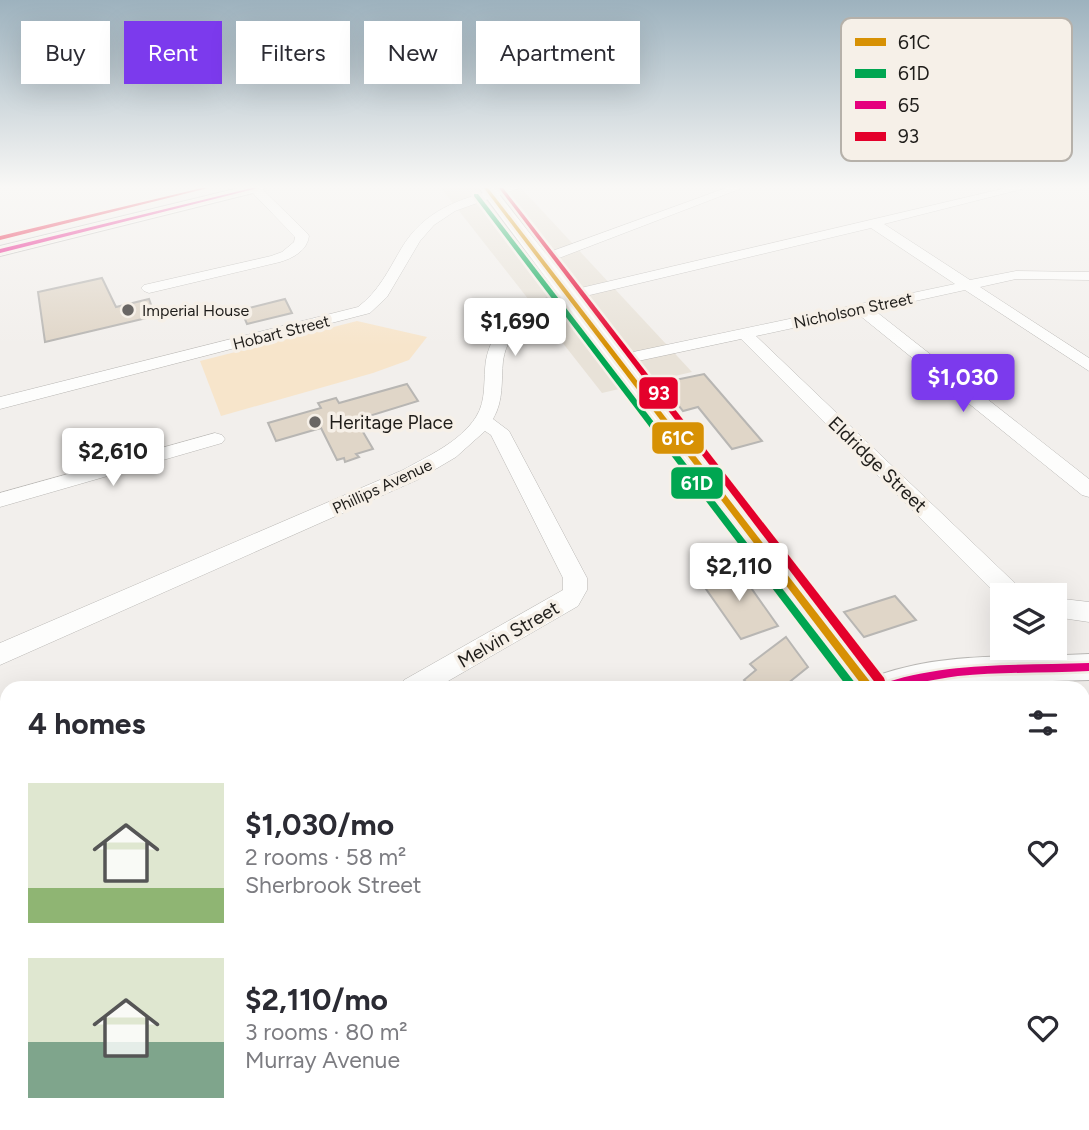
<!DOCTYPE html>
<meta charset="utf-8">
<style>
body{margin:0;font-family:Figtree,sans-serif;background:#f7f7f7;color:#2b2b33;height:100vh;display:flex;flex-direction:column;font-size:26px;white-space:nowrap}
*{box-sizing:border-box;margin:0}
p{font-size:23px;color:#7c7c81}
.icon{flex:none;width:38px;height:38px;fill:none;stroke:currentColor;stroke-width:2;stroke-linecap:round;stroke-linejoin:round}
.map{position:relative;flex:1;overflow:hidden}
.panel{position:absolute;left:0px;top:681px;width:1090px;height:450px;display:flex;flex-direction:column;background:#fff;border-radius:21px 21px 0 0;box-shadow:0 7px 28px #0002}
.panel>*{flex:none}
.guide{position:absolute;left:21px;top:21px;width:700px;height:63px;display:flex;gap:14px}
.controls{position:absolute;left:990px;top:583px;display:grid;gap:14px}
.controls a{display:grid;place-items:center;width:77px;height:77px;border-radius:0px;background:#fff;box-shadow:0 7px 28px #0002;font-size:35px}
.price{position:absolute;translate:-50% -60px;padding:0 16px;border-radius:7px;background:#fff;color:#222;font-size:23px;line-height:46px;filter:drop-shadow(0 2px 4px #0008)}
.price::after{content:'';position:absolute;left:50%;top:42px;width:21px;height:16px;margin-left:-10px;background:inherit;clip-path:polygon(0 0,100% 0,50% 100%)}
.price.on{background:#7c3aed;color:#fff}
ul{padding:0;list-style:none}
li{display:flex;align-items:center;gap:21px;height:175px;padding:0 28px}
li span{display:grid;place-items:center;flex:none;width:196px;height:140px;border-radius:0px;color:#555}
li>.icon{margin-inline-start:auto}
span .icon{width:84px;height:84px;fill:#fffc;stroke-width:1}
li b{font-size:30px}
h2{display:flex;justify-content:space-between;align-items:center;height:84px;padding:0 28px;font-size:30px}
.chip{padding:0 24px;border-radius:0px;background:#fff;box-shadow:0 7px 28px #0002;font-size:24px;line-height:63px}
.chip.on{background:#7c3aed;color:#fff}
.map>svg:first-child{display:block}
.built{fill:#e8e2d8}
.green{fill:#f7e5cb}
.building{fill:#e0d6c8;stroke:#b8b6b3;stroke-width:2}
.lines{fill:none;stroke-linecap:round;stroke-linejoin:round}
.minor-casing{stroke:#b9b7b4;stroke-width:1}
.major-casing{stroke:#b9b7b4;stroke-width:2}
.minor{fill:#fdfdfc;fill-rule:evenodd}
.major{fill:#fdfdfc;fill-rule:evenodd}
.bus-1-casing{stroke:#f6f0e8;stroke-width:5}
.bus-2-casing{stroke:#f6f0e8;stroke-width:5}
.bus-3-casing{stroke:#f6f0e8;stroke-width:5}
.bus-4-casing{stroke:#f6f0e8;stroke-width:5}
.bus-1{fill:#d79104;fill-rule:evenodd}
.bus-2{fill:#00a651;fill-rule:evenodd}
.bus-3{fill:#e5007d;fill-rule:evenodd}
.bus-4{fill:#e4002b;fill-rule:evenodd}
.poi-dot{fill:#696664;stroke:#f6f0e8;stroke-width:2.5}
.labels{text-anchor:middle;stroke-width:7;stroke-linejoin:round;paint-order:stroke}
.far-poi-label{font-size:16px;fill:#1f1d1a;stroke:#f6f0e8;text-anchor:start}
.far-street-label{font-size:16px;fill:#1f1d1a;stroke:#f6f0e8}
.poi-label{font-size:19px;fill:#1f1d1a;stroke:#f6f0e8;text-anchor:start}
.street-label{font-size:19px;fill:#1f1d1a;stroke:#f6f0e8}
.key{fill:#f6f0e8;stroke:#b6b1aa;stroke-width:2}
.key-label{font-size:19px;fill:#1f1d1a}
.line-badge{stroke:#f6f0e8;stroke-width:2.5}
.badge-label{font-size:19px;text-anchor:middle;font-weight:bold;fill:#fff}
</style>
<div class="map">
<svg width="1089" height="1130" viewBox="0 0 1089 1130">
<rect width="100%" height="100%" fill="#f2efec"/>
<path class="built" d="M441,188H521L692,372L602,393Z"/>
<path class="green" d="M357,321L427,337L409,360L373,373L221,416L200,361Z"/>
<g class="building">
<path d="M102,278L116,307L149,299L155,316L45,342L38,292Z"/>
<path d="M285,299L292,313L247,324L241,310Z"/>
<path d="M704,374L762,441L732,449L698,407L683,411L661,383Z"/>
<path d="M407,384L418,401L356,420L373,449L356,454L359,457L345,462L344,458L337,460L321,428L276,441L268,423L321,408L318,403L336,398L339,403Z"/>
<path d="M737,568L778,626L741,639L699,579Z"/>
<path d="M895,596L916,620L864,637L844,612Z"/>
<path d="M786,637L808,667L782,688H752L744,680L756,670L750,664Z"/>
</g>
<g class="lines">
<g class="minor-casing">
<g id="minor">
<path d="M248,188H261L307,233L309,236C307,251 293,258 280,262L149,293L144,291L141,288L144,285L271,256L282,252L294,242L295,237Z"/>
<path d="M501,188H519L455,211L434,225L420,241L387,297L370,313L0,409V397L358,307C379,291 388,271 401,249C424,210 459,199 501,188Z"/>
<path d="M726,188H742L546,263H536L534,260L536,257Z"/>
<path d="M1006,188H1026L884,224L970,280L1016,271L1089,272V280L1016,279L980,287L1089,358V371L965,290L874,310L1089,479V497L1082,495L858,314L756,336L1020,588L1024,595H1003V601L741,339L619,365L610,360L619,355L955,284L871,228L573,299C542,309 508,325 503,361C501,381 504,400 493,419L509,431L587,578V590L578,606L436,688H400L404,680L563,590V578L491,435L485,431L456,457L417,480L0,665V643L403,470C428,456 460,442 476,417C487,400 483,379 486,360C493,320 533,300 568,291Z"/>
<path d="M215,433L222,435L225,439L222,443L0,507V493Z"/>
<path d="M1055,598L1089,602V622L1055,617Z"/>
<path d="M7,903V936L0,939V906Z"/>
<path d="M338,1124H381L379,1130H335Z"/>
</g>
</g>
<g class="major-casing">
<g id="major">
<path d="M239,188H264L261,191L0,256V246Z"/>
<path d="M479,188H494L879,675C947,651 1017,658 1089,654V680L984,683L928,688H851Z"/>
<path d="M742,1124H789L787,1130H739Z"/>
<path d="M975,1124H1021L1023,1130H975Z"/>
</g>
</g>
<use href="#minor" class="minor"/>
<use href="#major" class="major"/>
<g class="bus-1-casing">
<path id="bus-1" d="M484,188H488L875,688H864Z"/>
</g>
<g class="bus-2-casing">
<path id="bus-2" d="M474,194H478L859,688H848L474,196Z"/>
</g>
<g class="bus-3-casing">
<g id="bus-3">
<path d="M252,188H258L0,253V249Z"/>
<path d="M1089,663V671C1045,673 1001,672 958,676C931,679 904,688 877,688L878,685C947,661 1018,666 1089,663Z"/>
</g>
</g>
<g class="bus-4-casing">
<g id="bus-4">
<path d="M202,188H208L0,240V236Z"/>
<path d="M499,188H503L884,678L885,681L884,684L880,685L876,684Z"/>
</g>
</g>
<use href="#bus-1" class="bus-1"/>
<use href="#bus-2" class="bus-2"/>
<use href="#bus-3" class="bus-3"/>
<use href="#bus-4" class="bus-4"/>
</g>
<linearGradient id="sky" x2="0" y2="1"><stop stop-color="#9db2be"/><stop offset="0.54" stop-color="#f9f8f6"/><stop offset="1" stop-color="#f9f8f6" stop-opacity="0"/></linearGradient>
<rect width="1089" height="346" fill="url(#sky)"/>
<g class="poi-dot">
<circle cx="128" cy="310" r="7"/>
<circle cx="315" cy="422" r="7"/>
</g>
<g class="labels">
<g class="far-poi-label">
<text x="142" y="316">Imperial House</text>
</g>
<g class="far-street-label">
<text transform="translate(853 310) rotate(-12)" y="6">Nicholson Street</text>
<text transform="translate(281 332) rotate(-14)" y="6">Hobart Street</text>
<text transform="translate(382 486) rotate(-25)" y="6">Phillips Avenue</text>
</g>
<g class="poi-label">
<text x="329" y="429">Heritage Place</text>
</g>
<g class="street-label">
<text transform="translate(878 464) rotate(44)" y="7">Eldridge Street</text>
<text transform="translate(508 634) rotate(-30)" y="7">Melvin Street</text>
</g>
</g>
<rect x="841" y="18" width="231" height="143" rx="10" class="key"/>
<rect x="855" y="38" width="31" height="8" fill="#d79104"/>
<rect x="855" y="69" width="31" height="9" fill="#00a651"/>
<rect x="855" y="101" width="31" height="8" fill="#e5007d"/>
<rect x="855" y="132" width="31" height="9" fill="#e4002b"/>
<g class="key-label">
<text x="898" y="49">61C</text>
<text x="898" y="80">61D</text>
<text x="898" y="112">65</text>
<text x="898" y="143">93</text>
</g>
<g class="line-badge">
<rect x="638" y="376" width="41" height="34" rx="7" fill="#e4002b"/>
<rect x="651" y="421" width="54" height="34" rx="7" fill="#d79104"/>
<rect x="670" y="466" width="54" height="34" rx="7" fill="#00a651"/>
</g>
<g class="badge-label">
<text x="659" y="400">93</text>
<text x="678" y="445">61C</text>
<text x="697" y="490">61D</text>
</g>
</svg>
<div class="controls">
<a><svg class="icon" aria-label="layers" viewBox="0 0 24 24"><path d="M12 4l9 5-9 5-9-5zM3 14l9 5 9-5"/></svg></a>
</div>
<b class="price" style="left:515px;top:358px">$1,690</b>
<b class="price on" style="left:963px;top:414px">$1,030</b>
<b class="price" style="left:113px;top:488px">$2,610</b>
<b class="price" style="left:739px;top:603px">$2,110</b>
<div class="guide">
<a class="chip">Buy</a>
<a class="chip on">Rent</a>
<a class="chip">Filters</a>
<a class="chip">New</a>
<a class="chip">Apartment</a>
</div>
<section class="panel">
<h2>4 homes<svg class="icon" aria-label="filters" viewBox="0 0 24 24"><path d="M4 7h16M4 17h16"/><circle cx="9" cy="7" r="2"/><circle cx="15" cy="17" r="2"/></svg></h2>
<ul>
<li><span style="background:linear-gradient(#dfe7d0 75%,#8fb573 0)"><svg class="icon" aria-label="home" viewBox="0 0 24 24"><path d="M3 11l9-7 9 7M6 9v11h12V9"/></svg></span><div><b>$1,030/mo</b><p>2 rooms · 58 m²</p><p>Sherbrook Street</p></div><svg class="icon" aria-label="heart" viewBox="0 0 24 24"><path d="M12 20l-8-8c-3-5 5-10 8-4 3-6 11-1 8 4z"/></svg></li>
<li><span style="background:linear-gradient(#dfe7d0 60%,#7fa58c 0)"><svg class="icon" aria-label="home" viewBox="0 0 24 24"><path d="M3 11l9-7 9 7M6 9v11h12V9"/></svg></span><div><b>$2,110/mo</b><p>3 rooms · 80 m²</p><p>Murray Avenue</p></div><svg class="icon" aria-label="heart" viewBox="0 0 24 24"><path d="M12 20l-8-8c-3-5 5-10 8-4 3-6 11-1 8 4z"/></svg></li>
</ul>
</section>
</div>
